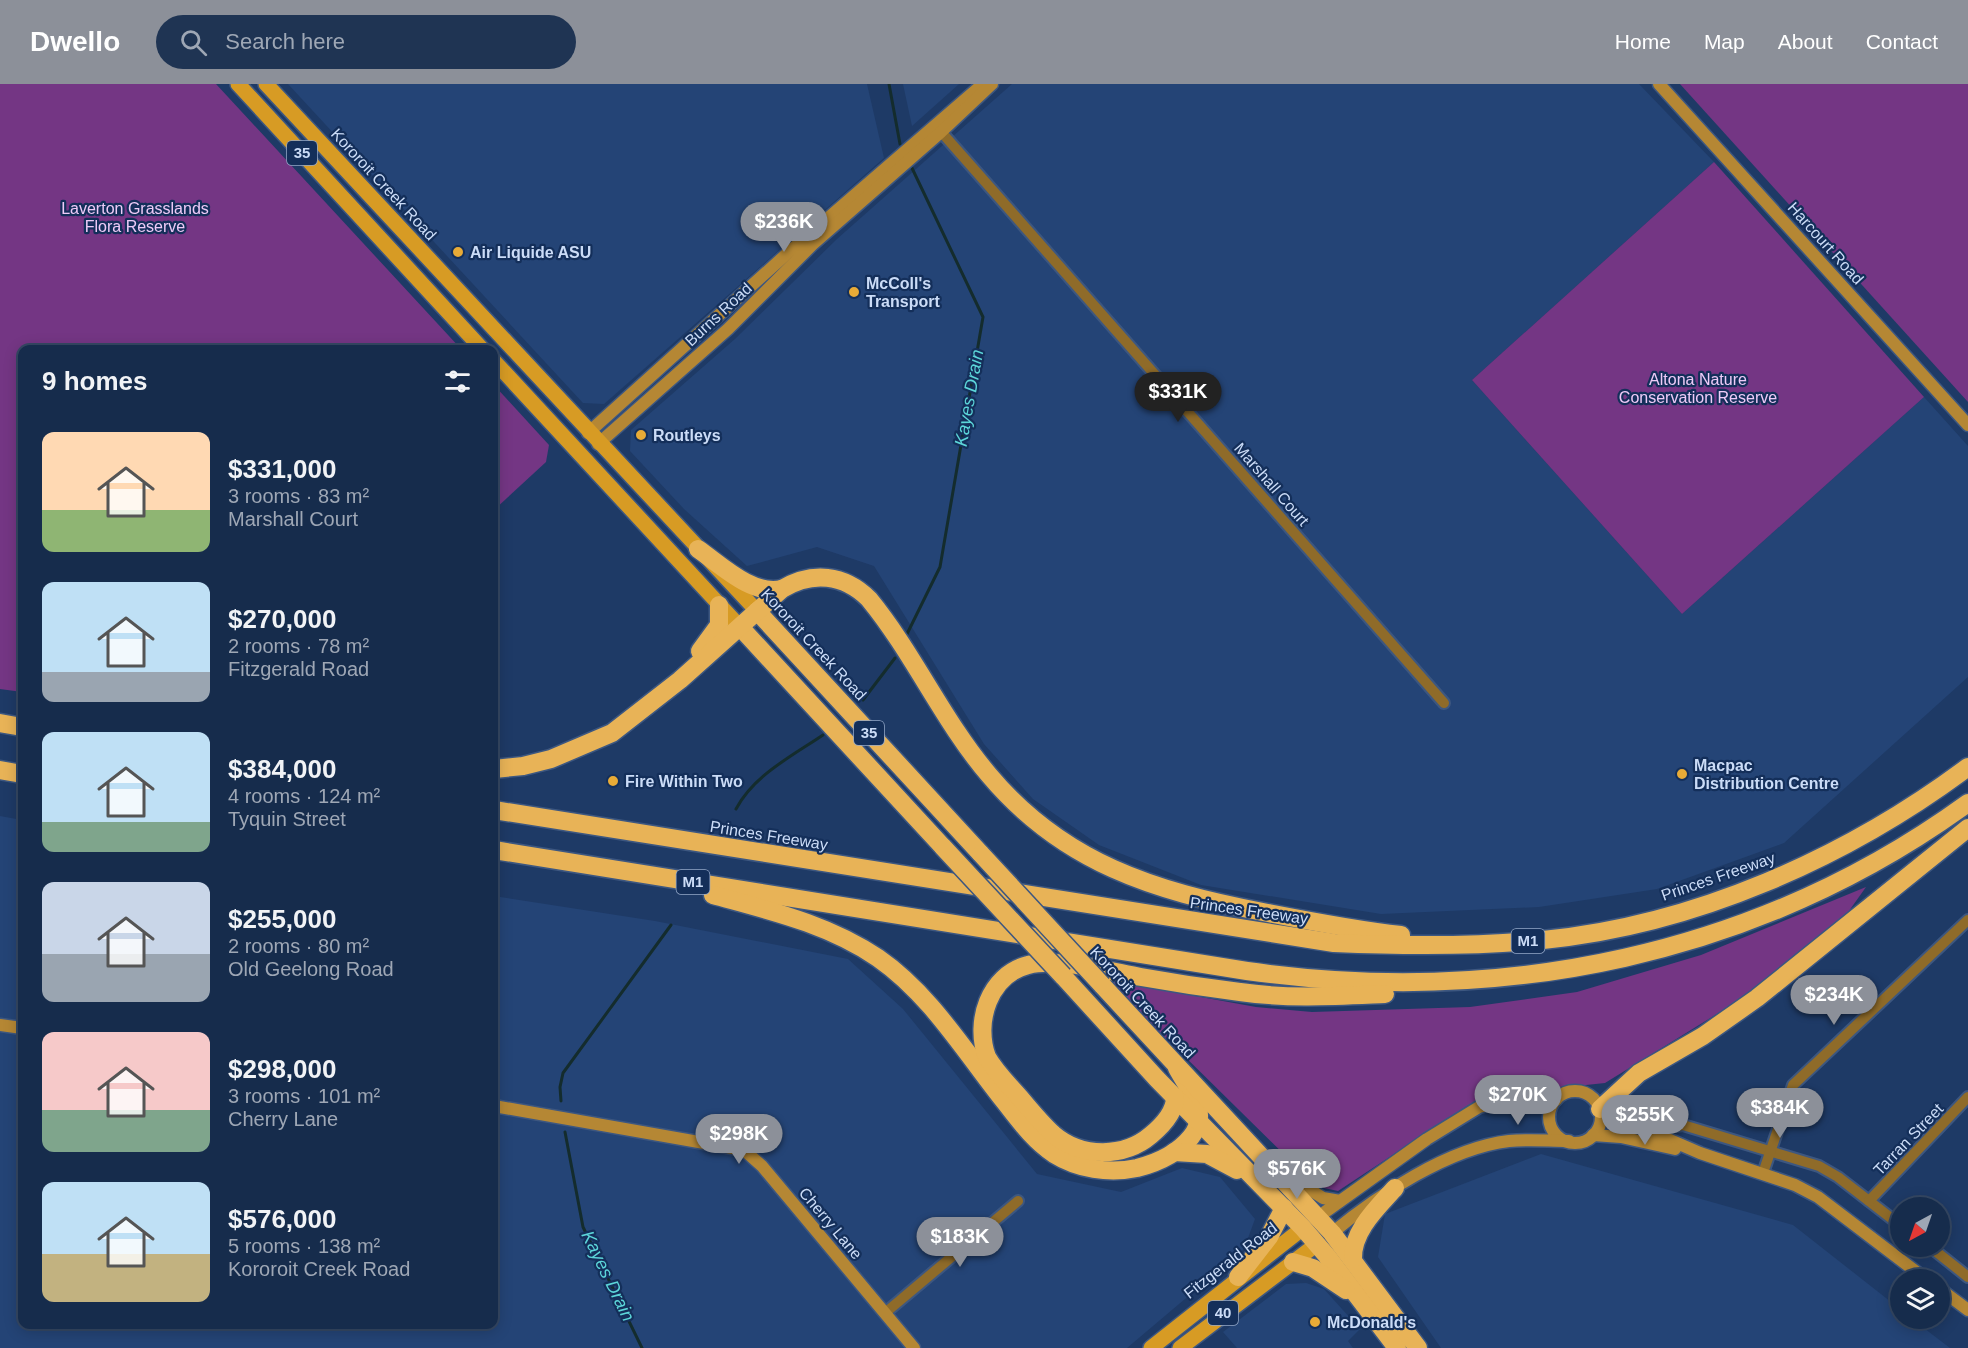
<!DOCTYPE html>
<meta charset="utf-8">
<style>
body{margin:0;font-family:Helvetica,sans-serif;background:#1f3453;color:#f1f3f6;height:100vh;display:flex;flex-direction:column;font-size:22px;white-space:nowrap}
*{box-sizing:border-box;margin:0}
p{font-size:20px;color:#9ea7b5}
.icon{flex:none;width:33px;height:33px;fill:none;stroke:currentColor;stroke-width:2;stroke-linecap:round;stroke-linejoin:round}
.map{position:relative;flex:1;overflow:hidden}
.side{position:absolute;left:18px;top:261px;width:480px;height:984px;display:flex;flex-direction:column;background:#162c4c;border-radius:12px;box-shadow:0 3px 15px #0003,0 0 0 2px #354864}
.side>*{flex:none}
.needle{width:39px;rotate:220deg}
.fabs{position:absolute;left:1890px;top:1113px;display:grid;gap:12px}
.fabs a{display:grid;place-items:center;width:60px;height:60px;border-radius:50%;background:#162c4c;box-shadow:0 3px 15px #0003,0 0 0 2px #354864;font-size:30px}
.price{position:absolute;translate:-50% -51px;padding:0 14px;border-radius:21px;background:#8c9099;color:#fff;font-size:20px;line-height:39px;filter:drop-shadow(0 2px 3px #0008)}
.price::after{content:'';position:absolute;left:50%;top:36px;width:18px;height:14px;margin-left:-9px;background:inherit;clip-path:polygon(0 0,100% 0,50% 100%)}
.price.active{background:#222;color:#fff}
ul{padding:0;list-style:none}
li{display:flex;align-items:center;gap:18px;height:150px;padding:0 24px}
li span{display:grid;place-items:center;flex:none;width:168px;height:120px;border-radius:12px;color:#555}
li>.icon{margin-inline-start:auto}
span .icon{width:72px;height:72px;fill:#fffc;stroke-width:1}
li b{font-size:26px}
h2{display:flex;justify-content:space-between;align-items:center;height:72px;padding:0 24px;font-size:26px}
header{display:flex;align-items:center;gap:36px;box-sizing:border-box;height:84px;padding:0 30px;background:#8c9099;color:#fff}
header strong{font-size:28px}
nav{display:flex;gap:33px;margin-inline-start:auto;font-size:21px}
.search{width:420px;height:54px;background:#1f3453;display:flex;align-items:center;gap:15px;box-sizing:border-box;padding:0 21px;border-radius:33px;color:#9ea7b5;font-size:22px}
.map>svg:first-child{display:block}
.built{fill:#244476}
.green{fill:#743684}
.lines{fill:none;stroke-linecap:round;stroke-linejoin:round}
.stream{stroke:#142c2d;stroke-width:3}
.street-casing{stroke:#3d5780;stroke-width:14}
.secondary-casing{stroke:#3d5780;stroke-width:15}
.primary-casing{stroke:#3d5780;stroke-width:18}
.highway-casing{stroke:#3d5780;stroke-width:21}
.street{stroke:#8f6b29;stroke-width:10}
.secondary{stroke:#b58734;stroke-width:12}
.primary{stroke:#d79b24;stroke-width:15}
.highway{stroke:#e8b357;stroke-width:18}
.highway-bridge-casing{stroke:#3d5780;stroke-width:21;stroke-linecap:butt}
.highway-bridge{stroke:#e8b357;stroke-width:18}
.poi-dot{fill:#e8ab37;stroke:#142f5a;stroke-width:2}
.labels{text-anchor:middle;stroke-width:4.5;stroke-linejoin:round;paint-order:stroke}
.shield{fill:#142f5a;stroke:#94a8c8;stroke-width:1.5}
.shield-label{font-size:15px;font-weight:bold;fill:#cbdcf7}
.street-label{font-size:16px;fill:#cbdcf7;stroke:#142f5a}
.park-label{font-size:16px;fill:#efcbf8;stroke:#142f5a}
.poi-label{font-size:16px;font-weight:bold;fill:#cbdcf7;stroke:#142f5a;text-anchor:start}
.water-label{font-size:18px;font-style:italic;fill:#5cd5d9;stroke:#142f5a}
</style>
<header>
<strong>Dwello</strong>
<div class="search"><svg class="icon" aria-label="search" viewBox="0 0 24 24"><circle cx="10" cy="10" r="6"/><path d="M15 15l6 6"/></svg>Search here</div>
<nav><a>Home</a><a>Map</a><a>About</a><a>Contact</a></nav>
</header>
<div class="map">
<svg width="1968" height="1264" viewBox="0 0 1968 1264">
<rect width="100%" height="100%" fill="#1e3a66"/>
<g class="built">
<path d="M288,0H867L884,74L604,320L583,319Z"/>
<path d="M903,0H959L912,42Z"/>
<path d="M1012,0H1639L1714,78L1472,296L1682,530L1924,313L1968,362V593L1784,759L1657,805L1539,823L1381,830L1201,801L1099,761L1033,715L984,660L874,482L817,463L747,482L684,425L630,367L631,346L735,255L837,155Z"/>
<path d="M0,732L22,736V1240H494V812L655,837L848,875L903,925L1037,1090L1121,1108L1182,1084L1220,1093L1255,1135L1244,1165L1127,1264H0Z"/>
<path d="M1541,1070L1793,1141L1900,1225V1234L1912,1235L1950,1264H1441L1378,1173L1385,1130Z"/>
<path d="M1306,1199L1324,1205L1360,1245L1348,1257L1353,1264H1237L1223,1248L1286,1200Z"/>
</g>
<g class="green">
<path d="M0,0H216L461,265L22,266V608L0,605Z"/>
<path d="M1680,0H1968V318Z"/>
<path d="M1714,78L1924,313L1682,530L1472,296Z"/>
<path d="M494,301L549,361L546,378L494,426Z"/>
<path d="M1866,803L1844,834L1746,912L1605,999L1491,1011L1467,1022L1338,1107L1324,1104L1298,1084L1107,896L1256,923L1312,928L1470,923L1577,908L1701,871Z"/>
</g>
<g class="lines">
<g class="stream">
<path d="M889,0L900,60"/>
<path d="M906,552L940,483L983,233L911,82"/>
<path d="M863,616L895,574"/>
<path d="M736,725C754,691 792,672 823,651"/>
<path d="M561,1017L560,1003L563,989L671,841"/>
<path d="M565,1048L583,1143L642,1264"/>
</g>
<g class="street-casing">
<g id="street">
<path d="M936,42L1444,619"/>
<path d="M1676,1042L1683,1041L1819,1082L1838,1093L1900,1141"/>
<path d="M1763,1089L1793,1001L1968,836"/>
<path d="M1869,1117L1968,1013"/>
<path d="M1929,1162L1968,1193"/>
<path d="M885,1229L1018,1117"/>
</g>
</g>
<g class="secondary-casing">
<g id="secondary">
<path d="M1659,0L1968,341"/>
<path d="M588,349L790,167L983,0"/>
<path d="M598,360L728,245L813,160L941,48L992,0"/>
<path d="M0,941L22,944"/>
<circle cx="1575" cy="1033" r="26"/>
<path d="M494,1022L744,1066L762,1082L914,1264"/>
<path d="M1601,1029L1633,1040L1700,1069L1795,1101L1818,1113L1927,1196"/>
<path d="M1593,1051L1621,1053L1675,1065"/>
<path d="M1284,1089L1323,1114L1340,1117"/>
<path d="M1318,1133L1427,1055L1479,1023L1495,1019L1532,1021L1556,1016"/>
<path d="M1332,1149C1378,1111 1449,1064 1509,1057C1529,1055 1549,1057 1569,1057"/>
<path d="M1940,1205L1968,1226"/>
</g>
</g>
<g class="primary-casing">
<g id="primary">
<path d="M238,0L483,266"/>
<path d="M266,0L757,527"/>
<path d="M494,277L741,544"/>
<path d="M1151,1264L1303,1144"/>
<path d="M1180,1264L1317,1160"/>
</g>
</g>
<g class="highway-casing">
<g id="highway">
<path d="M698,465C721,481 752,512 782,505"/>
<path d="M757,527L981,770"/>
<path d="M741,544L943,763"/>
<path d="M700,567L719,541V521"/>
<path d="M0,639L22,643"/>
<path d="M494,685L523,682L551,675L612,649L680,596L782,505C812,487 844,490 869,515C914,570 943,637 989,691C1063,779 1154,807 1263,828C1309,837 1355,846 1401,851"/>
<path d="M0,686L22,690"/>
<path d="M494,726L1334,859C1404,862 1473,863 1543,856C1695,841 1846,774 1968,683"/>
<path d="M494,766L1247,887C1503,923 1757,872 1968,719"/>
<path d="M713,811C771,827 828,840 878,874C930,910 965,968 1004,1017C1019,1036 1033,1056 1054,1070C1078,1085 1109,1090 1137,1084C1157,1079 1178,1069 1191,1053C1211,1028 1189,1007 1177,984"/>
<path d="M1063,892L1157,995L1303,1144L1327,1172L1397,1264"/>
<path d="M1102,901L1332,1149L1418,1264"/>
<path d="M1175,1013C1175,1028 1163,1041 1151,1051C1124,1074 1081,1074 1053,1050C1042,1040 1032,1028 1022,1016C1010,1002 996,989 987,973C974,938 989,891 1028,881C1056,873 1112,888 1141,893C1174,899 1207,904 1240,908C1288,915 1337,912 1385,910"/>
<path d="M1600,1025L1639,989L1703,952L1757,914L1968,744"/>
<path d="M1174,1068L1207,1070L1237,1086"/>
<path d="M1353,1175C1352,1147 1377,1124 1395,1104"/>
<path d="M1293,1178L1313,1184L1346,1206"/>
<path d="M1238,1193L1269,1153L1284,1124"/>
</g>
</g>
<use href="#street" class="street"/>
<use href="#secondary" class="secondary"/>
<use href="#primary" class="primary"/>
<use href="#highway" class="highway"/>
<g class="highway-bridge-casing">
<g id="highway-bridge">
<path d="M943,763L1063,892"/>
<path d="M981,770L1102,901"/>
</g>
</g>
<use href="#highway-bridge" class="highway-bridge"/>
</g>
<g class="poi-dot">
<circle cx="458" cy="168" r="6"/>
<circle cx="854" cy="208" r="6"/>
<circle cx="641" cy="351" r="6"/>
<circle cx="1682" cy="690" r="6"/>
<circle cx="613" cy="697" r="6"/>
<circle cx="1315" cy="1238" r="6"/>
</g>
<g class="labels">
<g class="shield">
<rect x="287" y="57" width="30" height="24" rx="4.5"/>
<rect x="854" y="637" width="30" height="24" rx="4.5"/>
<rect x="676.5" y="786" width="33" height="24" rx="4.5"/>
<rect x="1511.5" y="845" width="33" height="24" rx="4.5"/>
<rect x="1208" y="1217" width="30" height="24" rx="4.5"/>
</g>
<g class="shield-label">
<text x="302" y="74">35</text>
<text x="869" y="654">35</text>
<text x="693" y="803">M1</text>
<text x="1528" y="862">M1</text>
<text x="1223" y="1234">40</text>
</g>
<g class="street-label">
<text transform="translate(384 100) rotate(47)" y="6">Kororoit Creek Road</text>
<text transform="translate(1826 159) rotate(48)" y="6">Harcourt Road</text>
<text transform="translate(718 230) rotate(-43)" y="6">Burns Road</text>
<text transform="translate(1272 400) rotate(49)" y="6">Marshall Court</text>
<text transform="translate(814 560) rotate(47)" y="6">Kororoit Creek Road</text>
<text transform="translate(769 751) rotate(9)" y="6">Princes Freeway</text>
<text transform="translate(1718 792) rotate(-19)" y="6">Princes Freeway</text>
<text transform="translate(1249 826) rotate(8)" y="6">Princes Freeway</text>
<text transform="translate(1143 918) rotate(47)" y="6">Kororoit Creek Road</text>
<text transform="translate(1908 1055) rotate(-46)" y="6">Tarran Street</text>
<text transform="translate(831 1139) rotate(50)" y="6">Cherry Lane</text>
<text transform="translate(1230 1176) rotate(-38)" y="6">Fitzgerald Road</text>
</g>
<g class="park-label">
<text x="135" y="130">Laverton Grasslands<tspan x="135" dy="18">Flora Reserve</tspan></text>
<text x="1698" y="301">Altona Nature<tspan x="1698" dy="18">Conservation Reserve</tspan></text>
</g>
<g class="poi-label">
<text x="470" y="174">Air Liquide ASU</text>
<text x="866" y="205">McColl's<tspan x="866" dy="18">Transport</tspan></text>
<text x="653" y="357">Routleys</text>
<text x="1694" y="687">Macpac<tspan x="1694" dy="18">Distribution Centre</tspan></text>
<text x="625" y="703">Fire Within Two</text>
<text x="1327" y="1244">McDonald's</text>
</g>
<g class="water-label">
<text transform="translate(969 314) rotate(-80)" y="6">Kayes Drain</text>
<text transform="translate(608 1192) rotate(64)" y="6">Kayes Drain</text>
</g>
</g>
</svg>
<div class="fabs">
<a><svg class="needle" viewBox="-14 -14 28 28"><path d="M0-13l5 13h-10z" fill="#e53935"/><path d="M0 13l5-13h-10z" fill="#9ea7b5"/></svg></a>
<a><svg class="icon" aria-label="layers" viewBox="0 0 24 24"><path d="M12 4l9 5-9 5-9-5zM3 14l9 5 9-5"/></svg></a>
</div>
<b class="price" style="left:784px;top:169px">$236K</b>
<b class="price active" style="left:1178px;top:339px">$331K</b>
<b class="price" style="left:1834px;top:942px">$234K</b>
<b class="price" style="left:1518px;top:1042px">$270K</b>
<b class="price" style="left:1780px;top:1055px">$384K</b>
<b class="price" style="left:1645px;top:1062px">$255K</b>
<b class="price" style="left:739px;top:1081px">$298K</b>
<b class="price" style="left:1297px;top:1116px">$576K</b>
<b class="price" style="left:960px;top:1184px">$183K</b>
<section class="side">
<h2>9 homes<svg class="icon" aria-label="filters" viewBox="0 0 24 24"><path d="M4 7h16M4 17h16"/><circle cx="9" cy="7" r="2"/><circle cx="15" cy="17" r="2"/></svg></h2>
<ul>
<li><span style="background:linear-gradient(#ffd9b3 65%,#8fb573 0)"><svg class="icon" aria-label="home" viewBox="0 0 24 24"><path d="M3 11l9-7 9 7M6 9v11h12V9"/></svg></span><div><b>$331,000</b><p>3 rooms · 83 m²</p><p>Marshall Court</p></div></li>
<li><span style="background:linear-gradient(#bfe0f5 75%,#9aa5b1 0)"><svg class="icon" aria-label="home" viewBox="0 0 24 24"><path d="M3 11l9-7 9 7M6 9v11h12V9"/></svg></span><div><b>$270,000</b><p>2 rooms · 78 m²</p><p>Fitzgerald Road</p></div></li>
<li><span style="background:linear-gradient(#bfe0f5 75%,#7fa58c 0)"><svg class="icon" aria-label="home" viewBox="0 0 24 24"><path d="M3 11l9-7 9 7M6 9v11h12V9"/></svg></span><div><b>$384,000</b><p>4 rooms · 124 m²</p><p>Tyquin Street</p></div></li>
<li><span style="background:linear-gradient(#c9d6e8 60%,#9aa5b1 0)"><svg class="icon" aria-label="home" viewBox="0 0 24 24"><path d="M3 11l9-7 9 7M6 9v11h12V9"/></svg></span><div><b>$255,000</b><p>2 rooms · 80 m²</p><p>Old Geelong Road</p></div></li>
<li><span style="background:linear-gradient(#f6c9c9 65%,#7fa58c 0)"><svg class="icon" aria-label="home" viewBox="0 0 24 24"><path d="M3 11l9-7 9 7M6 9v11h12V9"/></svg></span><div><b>$298,000</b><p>3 rooms · 101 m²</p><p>Cherry Lane</p></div></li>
<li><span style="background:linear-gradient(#bfe0f5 60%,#c2b280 0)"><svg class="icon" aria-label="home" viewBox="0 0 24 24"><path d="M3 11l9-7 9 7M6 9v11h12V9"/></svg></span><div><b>$576,000</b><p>5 rooms · 138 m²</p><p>Kororoit Creek Road</p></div></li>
</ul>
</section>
</div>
